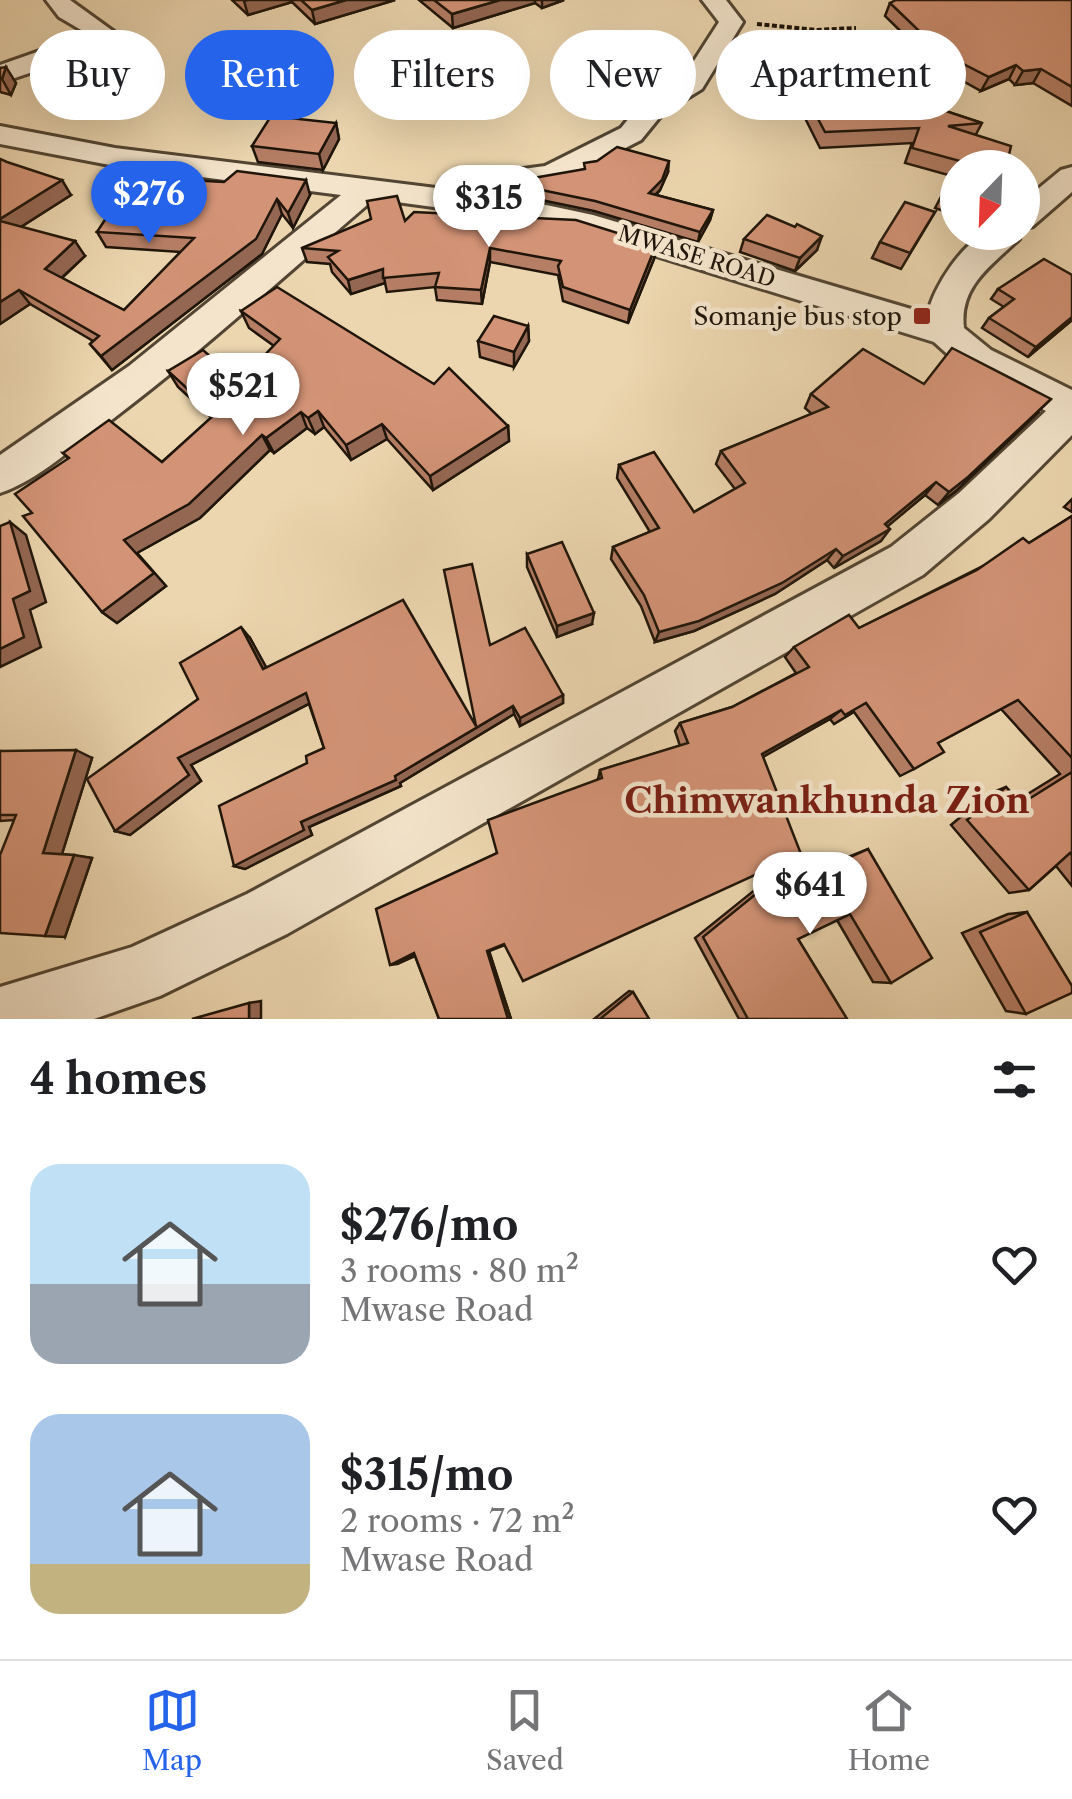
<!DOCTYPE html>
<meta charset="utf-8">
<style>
body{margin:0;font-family:"Libre Caslon Text",serif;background:#f2f2f2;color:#202124;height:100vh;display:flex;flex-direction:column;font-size:38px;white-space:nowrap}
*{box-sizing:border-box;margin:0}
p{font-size:32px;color:#757577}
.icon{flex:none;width:55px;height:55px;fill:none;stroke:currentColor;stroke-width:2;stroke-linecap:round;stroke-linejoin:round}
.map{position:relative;height:1019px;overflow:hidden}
.panel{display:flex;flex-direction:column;background:#fff;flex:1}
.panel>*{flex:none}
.hud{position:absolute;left:30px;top:30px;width:1012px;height:90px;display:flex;gap:20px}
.needle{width:65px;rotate:203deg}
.fabs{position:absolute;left:940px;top:150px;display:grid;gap:20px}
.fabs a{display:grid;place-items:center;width:100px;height:100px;border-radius:50%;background:#fff;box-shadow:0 10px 40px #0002;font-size:50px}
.price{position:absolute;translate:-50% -85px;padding:0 22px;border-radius:35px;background:#fff;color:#222;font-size:32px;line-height:65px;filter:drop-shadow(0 2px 5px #0008)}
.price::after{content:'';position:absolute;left:50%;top:60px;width:30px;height:22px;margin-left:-15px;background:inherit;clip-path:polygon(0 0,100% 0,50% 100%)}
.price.on{background:#2563eb;color:#fff}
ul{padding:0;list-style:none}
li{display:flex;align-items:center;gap:30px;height:250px;padding:0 30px}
li span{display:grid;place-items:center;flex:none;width:280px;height:200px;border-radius:30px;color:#555}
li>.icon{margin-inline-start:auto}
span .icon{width:120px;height:120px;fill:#fffc;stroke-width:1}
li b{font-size:42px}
h2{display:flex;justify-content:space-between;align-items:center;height:120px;padding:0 30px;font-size:42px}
.tag{padding:0 35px;border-radius:45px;background:#fff;box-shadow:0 10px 40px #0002;font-size:35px;line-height:90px}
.tag.on{background:#2563eb;color:#fff}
.tabs{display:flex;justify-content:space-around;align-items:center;height:140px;border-top:2px solid #e0e0e0;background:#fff;font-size:28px;color:#757577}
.tabs a{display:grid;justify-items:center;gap:5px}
.tabs .on{color:#2563eb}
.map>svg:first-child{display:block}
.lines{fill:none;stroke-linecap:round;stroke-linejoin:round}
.minor-casing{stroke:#524533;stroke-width:6}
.path{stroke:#1f150a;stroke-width:4;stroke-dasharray:5 2.5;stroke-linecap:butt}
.minor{fill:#f3e4cb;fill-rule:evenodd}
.wall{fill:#b57e65;stroke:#1f150a;stroke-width:2.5}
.shaded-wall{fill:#946753;stroke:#1f150a;stroke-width:2.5}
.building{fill:#d39376;stroke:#1f150a;stroke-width:2.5}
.poi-dot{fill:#8f2418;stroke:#f3e4cb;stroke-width:4}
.labels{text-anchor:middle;stroke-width:9;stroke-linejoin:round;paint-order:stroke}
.far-street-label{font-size:22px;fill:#1f150a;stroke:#f3e4cb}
.poi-label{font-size:25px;fill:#1f150a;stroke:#f3e4cb;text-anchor:end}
.near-quarter-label{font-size:35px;font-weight:bold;fill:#7a1f14;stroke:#f3e4cb}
</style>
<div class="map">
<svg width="1072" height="1019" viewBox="0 0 1072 1019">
<rect width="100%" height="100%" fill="#ecd6af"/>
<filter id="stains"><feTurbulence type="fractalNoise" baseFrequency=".002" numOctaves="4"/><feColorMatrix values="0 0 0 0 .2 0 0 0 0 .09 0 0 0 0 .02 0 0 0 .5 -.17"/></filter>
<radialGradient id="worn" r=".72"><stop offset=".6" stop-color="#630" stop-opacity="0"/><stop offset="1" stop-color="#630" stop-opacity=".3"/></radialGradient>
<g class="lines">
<g class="minor-casing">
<g id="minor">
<path d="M46,0H70L117,34L92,52L0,83V65L88,34L59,17Z"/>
<path d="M702,0H726L743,22L702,89L663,113L641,140L563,180L521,186L509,197L593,215L928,314C932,289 965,237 992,232C1003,231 1015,234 1022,230L1019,239C992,265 959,286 964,328L991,350L1072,390V435L989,519L923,575L287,934L160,996L94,1019H0V987L132,947L247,894L891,547L959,493L1046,411L965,370L934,342L576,231L515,218L374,199C280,279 190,363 90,436C62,456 33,482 0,493V455L129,366L341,195L115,166L0,144V126L115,148L476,193L501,172L545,166L621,128L643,101L683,78L719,22Z"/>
<path d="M1072,167V192L1033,226L1022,229V202L1061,170Z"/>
</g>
</g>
<path class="path" d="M757,24L816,30L856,28"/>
<use href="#minor" class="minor"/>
</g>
<g class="wall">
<path d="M232,0H395L315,24L292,2L248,15Z"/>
<path d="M419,0H564L542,8L535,3L453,28Z"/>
<path d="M1072,0V106L1033,83L1015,85L1009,79L981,91L936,66L885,16L890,3Z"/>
<path d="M0,68L16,83L11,95L0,92Z"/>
<path d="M799,83L906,98L982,123L958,168V216L935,208L952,176L905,163L912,143L820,148L795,98Z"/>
<path d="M336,123L339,139L323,170L258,162L252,146Z"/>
<path d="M0,159L71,195L21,227L85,256L62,278L124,310L181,252L106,247L97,232L310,195L293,228L282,214L262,254L112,370L90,344L93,341L30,304L0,324Z"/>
<path d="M585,169L668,172L660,190L656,195L713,210L710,220L698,242L594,211L517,195V185Z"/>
<path d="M935,212L901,269L872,258L880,242Z"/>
<path d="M405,221L656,245L654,259L628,323L563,301L558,275L490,262L482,304L437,300L435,287L387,292L385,283L351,294L332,272L330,264L307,262L302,248Z"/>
<path d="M795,227L817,250L795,271L740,252L744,239Z"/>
<path d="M998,289L1072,320L1028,357L982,328L989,318L1004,307L991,299Z"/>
<path d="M241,311L434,384L508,426L509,441L433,490L387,439L351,460L324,427L315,434L307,428L274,453L270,450L200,518L137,553L166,586L117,623L102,612L32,513L68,458L63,453L162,462L212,418L178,387L168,371L239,382L274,346L249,328Z"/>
<path d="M528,326L529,341L514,367L480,357L478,341Z"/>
<path d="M924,384L1038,413L957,490L938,505L925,495L887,526L881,541L834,568L827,560L775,594L694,631L655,642L641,606L611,559L613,547L650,532L617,478L619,465L694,512L735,489L716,464L721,451L812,414L805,408L811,394Z"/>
<path d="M1072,499V512L1064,507Z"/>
<path d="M1072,516V886L1056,866L1029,890L1009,893L951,825L988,794L1006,787L1018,800L1060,774L1001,709L938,743L914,769L900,776L854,712L834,724L830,719L763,756L504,945L489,951L511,1019H439L415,956L397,964L497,853L598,779L600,770L680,746L675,731L680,723L732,707L796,673L785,657L794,647L859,628L1029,543Z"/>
<path d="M527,554L592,624L557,637L527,567Z"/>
<path d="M250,638L266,667L476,726L490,645L563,695V703L520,726L514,714L400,783L401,786L309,827L312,835L245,869L234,866L307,763L324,748L309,704L191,765L201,781L130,835L115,831L198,699Z"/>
<path d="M0,751L92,758L62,854L92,858L65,937L14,820L0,821Z"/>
<path d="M868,849L891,983L873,982L837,920L798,939L847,1019H739L695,938L792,860L804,855L811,872Z"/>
<path d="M1027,912L1026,1014L1006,1011L962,933L1008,914Z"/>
<path d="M629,991L633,992L649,1019H594Z"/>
</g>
<g class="shaded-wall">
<path d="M248,0H292V2L248,15L244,1Z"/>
<path d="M346,0H395L315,24L312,10Z"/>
<path d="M500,0H535V3L453,28L452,14Z"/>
<path d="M542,0H564L542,8Z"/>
<path d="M1016,65L1009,79L981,91L989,77Z"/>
<path d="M6,67L16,83L11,95L2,79Z"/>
<path d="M1041,69L1033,83L1015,85L1023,71Z"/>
<path d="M336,123L339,139L323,170L319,154Z"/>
<path d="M669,161L668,172L660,190L647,203L649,193Z"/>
<path d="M62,180L71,195L8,235L0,224V219Z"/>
<path d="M306,180L310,195L293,228L288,213Z"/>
<path d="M277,199L282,214L262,254L112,370L101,356Z"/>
<path d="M713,210L710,220L698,242L700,232Z"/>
<path d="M822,236L817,250L795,271L800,258Z"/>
<path d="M75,241L85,256L56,283L45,269Z"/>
<path d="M656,245L654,259L628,323L630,310Z"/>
<path d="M490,248V262L482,304L481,290Z"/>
<path d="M383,269L385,283L351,294L348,280Z"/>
<path d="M19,290L30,304L0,324V302Z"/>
<path d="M1072,317V320L1028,357L1036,347Z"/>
<path d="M528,326L529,341L514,367V352Z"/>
<path d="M1051,399L957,490L938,505L949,492Z"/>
<path d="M318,411L324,427L315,434L308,418Z"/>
<path d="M301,412L307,428L274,453L266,438Z"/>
<path d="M382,424L387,439L351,460L346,445Z"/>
<path d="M508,426L509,441L433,490L430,476Z"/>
<path d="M262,435L270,450L200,518L137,553L166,586L117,623L102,612L124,540Z"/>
<path d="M936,482L925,495L876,536L885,524Z"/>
<path d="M10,522L26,535L46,602L30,610L41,647L0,667V649L13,599Z"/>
<path d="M890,529L881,541L834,568L843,556Z"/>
<path d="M836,549L827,560L775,594L694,631L655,642L659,632Z"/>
<path d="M594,613L592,624L557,637V626Z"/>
<path d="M241,627L250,638L272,678L263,669Z"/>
<path d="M306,693L314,701L191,765L201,781L130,835L115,831L178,758Z"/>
<path d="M563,695V703L520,726V718Z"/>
<path d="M513,706L514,714L400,783L401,786L309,827L312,835L245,869L234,866L301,822L395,776Z"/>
<path d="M841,710L830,719L754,762L762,754Z"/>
<path d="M76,750L92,758L61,857L43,853Z"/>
<path d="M74,855L92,858L65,937L45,936Z"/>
<path d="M504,944L505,945L489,951L511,1019H508L487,951Z"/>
<path d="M414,953H419L397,964L390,965Z"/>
<path d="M261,1001V1019H249V1003Z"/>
</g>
<g class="building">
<path d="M301,0H346L312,10Z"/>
<path d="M434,0H500L452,14Z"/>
<path d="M896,0H1072V87L1041,69L1023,71L1016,65L989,77L942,53L890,3Z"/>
<path d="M6,67L2,79H0V68Z"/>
<path d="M859,82L908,93L906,98L982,123L948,126L1011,146L1006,168H958V198L943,193L960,161L912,148L919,128L825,132L799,83Z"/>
<path d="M271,116L336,123L319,154L252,146Z"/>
<path d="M617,147L669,161L662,180L649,193L713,210L700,232L595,201L517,185L522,180L585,169L584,163L597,161Z"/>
<path d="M0,159L7,162L62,180L0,219Z"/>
<path d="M237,171L306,180L288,213L277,199L256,239L101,356L90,344L99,336L19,290L0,302V221L75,241L45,269L124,310L194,238L97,232L133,177L224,182Z"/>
<path d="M397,196L405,221L414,212L576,220L656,245L630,310L563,287L558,266L561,261L490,248L481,290L435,287L439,273L383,278V269L348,280L328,257L338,251L302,248L371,219L367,201Z"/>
<path d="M905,202L935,212L910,253L880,242Z"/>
<path d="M767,215L795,227L797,224L822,236L800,258L744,239Z"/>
<path d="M1044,259L1072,275V317L1036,347L989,318L1014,299L998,289Z"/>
<path d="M277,287L434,384L449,368L508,426L430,476L382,424L346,445L318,411L308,418L301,412L266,438L262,435L189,504L124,540L154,573L102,612L23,516L32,513L15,494L69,458L63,453L109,420L162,462L215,414L168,371L203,350L239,382L280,339L241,311Z"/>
<path d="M494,316L528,326L514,352L478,341Z"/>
<path d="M952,348L1051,399L968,477L949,492L936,482L885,524L890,529L843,556L836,549L782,583L699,621L659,632L644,595L613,547L659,528L619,465L654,452L694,512L745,483L721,451L828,407L811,394L863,349L924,384Z"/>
<path d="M1072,516V758L1018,700L938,743L944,752L914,769L866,703L845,715L841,710L762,754L801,854L523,981L504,944L487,951L508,1019H439L414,953L390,965L376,909L497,853L488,820L602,778L600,770L688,743L680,723L732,707L809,667L794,647L849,615L859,628L977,570L1023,538L1029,543Z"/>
<path d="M10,522L30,591L13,599L24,637L0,649V526Z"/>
<path d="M562,542L594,613L557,626L527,554Z"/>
<path d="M472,564L490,645L525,628L563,695L520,718L513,706L395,776L396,780L301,822L304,830L234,866L219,806L307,763L306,756L324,748L306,693L178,758L189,775L115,831L87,779L198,699L180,663L241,627L263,669L403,600L476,726L444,570Z"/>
<path d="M76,750L43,853L74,855L45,936L0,933V855L16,815H0V751Z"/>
<path d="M1072,772V855L1070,853L1029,890L967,820L1006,787L1021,804Z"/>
<path d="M868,849L932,958L891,983L850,914L798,939L847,1019H748L703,937L804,855L812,874Z"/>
<path d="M1027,912L1072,986V993L1026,1014L980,932Z"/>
<path d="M633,992L649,1019H600Z"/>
<path d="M249,1003V1019H192Z"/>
</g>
<rect class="poi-dot" x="912" y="306" width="20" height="20" rx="5"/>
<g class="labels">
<g class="far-street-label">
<text transform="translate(697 256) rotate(17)" y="8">MWASE ROAD</text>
</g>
<g class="poi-label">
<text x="902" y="325">Somanje bus stop</text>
</g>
<g class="near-quarter-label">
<text x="827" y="813">Chimwankhunda Zion</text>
</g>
</g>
<rect width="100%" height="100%" filter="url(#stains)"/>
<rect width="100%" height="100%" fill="url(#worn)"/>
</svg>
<div class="fabs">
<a><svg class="needle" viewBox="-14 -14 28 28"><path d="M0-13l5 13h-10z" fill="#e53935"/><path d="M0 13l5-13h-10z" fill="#757577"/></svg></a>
</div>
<b class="price on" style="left:149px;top:246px">$276</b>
<b class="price" style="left:489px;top:250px">$315</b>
<b class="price" style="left:243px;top:438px">$521</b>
<b class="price" style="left:810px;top:937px">$641</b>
<div class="hud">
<a class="tag">Buy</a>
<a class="tag on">Rent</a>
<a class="tag">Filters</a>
<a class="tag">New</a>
<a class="tag">Apartment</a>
</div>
</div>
<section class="panel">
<h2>4 homes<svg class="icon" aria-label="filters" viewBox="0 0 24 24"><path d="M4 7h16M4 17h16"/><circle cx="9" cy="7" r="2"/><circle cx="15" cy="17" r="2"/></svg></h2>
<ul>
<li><span style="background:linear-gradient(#bfe0f5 60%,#9aa5b1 0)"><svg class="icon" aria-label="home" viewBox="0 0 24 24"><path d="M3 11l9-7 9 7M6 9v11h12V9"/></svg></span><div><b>$276/mo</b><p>3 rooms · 80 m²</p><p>Mwase Road</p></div><svg class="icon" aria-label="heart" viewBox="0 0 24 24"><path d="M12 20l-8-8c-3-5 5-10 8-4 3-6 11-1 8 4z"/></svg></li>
<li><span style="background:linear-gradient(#a9c7e8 75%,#c2b280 0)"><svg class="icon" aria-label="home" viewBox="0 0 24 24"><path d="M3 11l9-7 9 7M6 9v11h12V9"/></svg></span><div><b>$315/mo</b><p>2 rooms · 72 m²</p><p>Mwase Road</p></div><svg class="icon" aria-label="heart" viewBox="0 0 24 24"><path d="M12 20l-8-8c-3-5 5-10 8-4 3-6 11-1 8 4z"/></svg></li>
</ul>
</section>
<nav class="tabs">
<a class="on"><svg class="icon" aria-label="map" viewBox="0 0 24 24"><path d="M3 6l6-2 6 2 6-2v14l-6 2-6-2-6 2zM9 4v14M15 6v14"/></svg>Map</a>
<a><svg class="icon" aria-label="saved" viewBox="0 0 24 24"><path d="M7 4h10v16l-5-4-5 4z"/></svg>Saved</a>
<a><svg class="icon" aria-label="home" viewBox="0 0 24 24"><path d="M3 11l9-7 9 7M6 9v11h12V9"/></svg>Home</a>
</nav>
